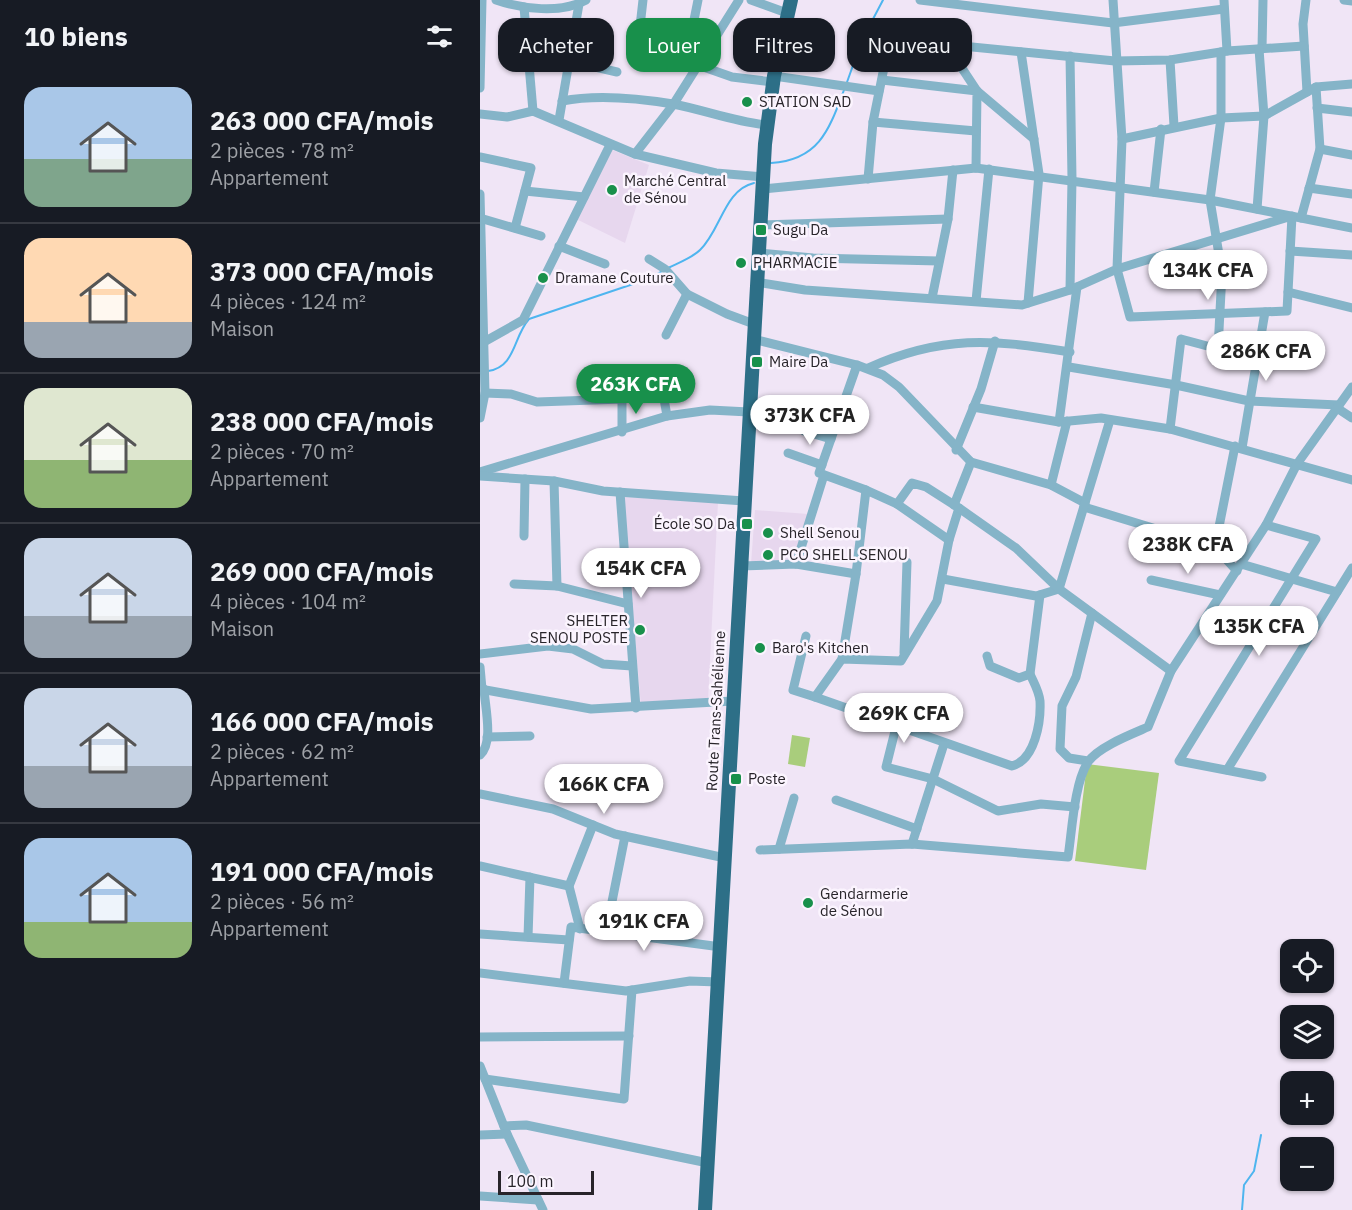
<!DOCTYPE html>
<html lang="fr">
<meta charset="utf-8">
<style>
body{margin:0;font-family:"IBM Plex Sans",sans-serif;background:#242831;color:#f1f3f6;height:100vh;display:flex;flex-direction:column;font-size:22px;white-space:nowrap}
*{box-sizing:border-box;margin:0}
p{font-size:20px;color:#9ea1a6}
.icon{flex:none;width:33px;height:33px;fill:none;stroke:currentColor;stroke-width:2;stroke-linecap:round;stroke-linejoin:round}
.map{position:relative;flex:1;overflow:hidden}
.sheet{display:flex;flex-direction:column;background:#171b24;width:480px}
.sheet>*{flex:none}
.hud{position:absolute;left:18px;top:18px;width:570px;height:54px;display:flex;gap:12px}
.fabs{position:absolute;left:800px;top:939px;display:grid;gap:12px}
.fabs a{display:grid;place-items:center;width:54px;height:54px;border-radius:12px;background:#171b24;box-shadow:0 2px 4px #0004;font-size:30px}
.scale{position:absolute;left:18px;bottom:15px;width:96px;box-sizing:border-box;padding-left:6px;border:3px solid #28242a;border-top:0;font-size:16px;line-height:21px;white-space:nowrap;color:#28242a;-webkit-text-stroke:4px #fbf4fe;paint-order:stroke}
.price{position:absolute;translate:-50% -51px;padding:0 14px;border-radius:21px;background:#fff;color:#222;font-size:20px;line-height:39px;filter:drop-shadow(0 2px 3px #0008)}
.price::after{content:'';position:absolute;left:50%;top:36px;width:18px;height:14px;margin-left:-9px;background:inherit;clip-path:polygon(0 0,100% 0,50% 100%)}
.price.on{background:#18904b;color:#fff}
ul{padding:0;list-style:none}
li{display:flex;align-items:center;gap:18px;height:150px;padding:0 24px}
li+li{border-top:2px solid #363941}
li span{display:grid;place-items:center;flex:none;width:168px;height:120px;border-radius:18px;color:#555}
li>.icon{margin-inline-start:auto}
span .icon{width:72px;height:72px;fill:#fffc;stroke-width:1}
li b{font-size:26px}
h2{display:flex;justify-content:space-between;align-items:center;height:72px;padding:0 24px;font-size:26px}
.chip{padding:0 21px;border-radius:18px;background:#171b24;box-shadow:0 2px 4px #0004;font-size:21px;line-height:54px}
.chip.on{background:#18904b;color:#fff}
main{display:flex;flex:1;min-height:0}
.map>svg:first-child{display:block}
.built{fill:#e7d7ee}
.pitch{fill:#a9cd7c}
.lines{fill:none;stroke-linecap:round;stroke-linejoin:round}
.stream{stroke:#4eb5ef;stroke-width:2}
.minor{stroke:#85b4c8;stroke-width:9}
.highway{stroke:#2d6f87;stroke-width:14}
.poi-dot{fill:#18904b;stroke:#fbf4fe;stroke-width:2}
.labels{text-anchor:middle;stroke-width:5;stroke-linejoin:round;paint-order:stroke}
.poi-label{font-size:15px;fill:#28242a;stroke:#fbf4fe;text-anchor:start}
.street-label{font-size:15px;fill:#28242a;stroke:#fbf4fe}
</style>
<main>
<section class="sheet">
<h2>10 biens<svg class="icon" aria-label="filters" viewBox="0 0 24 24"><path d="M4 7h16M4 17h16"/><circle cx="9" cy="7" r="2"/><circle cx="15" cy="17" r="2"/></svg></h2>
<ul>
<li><span style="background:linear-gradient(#a9c7e8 60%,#7fa58c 0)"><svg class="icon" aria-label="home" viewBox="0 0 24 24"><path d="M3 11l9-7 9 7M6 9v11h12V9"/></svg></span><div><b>263 000 CFA/mois</b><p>2 pièces · 78 m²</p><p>Appartement</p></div></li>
<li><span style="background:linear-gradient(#ffd9b3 70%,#9aa5b1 0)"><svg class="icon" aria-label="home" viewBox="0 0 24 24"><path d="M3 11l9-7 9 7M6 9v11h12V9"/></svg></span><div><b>373 000 CFA/mois</b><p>4 pièces · 124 m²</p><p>Maison</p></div></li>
<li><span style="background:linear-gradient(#dfe7d0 60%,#8fb573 0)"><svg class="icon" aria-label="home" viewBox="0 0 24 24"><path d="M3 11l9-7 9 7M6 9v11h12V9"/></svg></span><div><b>238 000 CFA/mois</b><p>2 pièces · 70 m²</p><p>Appartement</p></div></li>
<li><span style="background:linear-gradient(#c9d6e8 65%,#9aa5b1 0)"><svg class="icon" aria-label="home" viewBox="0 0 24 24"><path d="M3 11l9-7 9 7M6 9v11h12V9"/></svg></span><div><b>269 000 CFA/mois</b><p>4 pièces · 104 m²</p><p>Maison</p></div></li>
<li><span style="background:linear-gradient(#c9d6e8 65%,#9aa5b1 0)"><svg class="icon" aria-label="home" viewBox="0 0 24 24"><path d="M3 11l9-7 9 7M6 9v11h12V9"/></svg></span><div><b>166 000 CFA/mois</b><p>2 pièces · 62 m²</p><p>Appartement</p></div></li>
<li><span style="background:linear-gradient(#a9c7e8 70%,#8fb573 0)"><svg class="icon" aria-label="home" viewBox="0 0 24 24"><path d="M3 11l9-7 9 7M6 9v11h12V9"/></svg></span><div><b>191 000 CFA/mois</b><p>2 pièces · 56 m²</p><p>Appartement</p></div></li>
</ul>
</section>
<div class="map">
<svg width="872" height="1210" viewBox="0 0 872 1210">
<rect width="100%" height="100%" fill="#f0e5f6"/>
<g class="built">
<path d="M125,147L169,165L145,243L90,216Z"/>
<path d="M143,497L238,502L228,701L161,706Z"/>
<path d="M275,510L328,514L312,563L271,564Z"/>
</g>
<g class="pitch">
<path d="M312,735L330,738L325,767L308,764Z"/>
<path d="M607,764L679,773L666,870L595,861Z"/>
</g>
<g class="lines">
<g class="stream">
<path d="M366,85L382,40L403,0"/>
<path d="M291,163C339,160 349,130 364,90"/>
<path d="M188,268C198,263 212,258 220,250C241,230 244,190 274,183"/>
<path d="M8,371C36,367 33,337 49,319L168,279L183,271"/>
<path d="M762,1210L764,1185L774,1171L781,1135"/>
</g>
<g class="minor">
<path d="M16,0C42,9 81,14 106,0"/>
<path d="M163,0L158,44L252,77L293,82"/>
<path d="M271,0L307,13"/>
<path d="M440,0L633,23L744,9"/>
<path d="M826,0L823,24L827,92"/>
<path d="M864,0L872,1"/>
<path d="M44,7L53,111"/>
<path d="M431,41L635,61L690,60L747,51L744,0"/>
<path d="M466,44L497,91L554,139"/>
<path d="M782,49L783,0"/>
<path d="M747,51L824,46"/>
<path d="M541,52L559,174L548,303"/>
<path d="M590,56L592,179L590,290"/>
<path d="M206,60L218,0"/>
<path d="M690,60L694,126"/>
<path d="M89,61L137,72"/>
<path d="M294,76L399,91"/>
<path d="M402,80L497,91L496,168"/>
<path d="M0,88L2,0"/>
<path d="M82,101C118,94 157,98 193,104C225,110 254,122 287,125"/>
<path d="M837,108L872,112"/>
<path d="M0,114L27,117L53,111L155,154L236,173L284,177"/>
<path d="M79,120L99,4"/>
<path d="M393,122L496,131"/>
<path d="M642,139L741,118L784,116L836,87L872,84"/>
<path d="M840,149L872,155"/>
<path d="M155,154L193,105L259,0"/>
<path d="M0,157L51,168L35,228"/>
<path d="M388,179L393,122L410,38"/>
<path d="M829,188L872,194"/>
<path d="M283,189L496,168L730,200L872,228"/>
<path d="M45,191L104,197"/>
<path d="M674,192L681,129"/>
<path d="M0,194L5,393L0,418"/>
<path d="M777,209L784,116L779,49"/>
<path d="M0,218L61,236"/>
<path d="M821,218L840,149L836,87"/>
<path d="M280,225L468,219"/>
<path d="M79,246L125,264"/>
<path d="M810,251L872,255"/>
<path d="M278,253L333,258L459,261"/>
<path d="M169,259L185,269L207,294L247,314L274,324"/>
<path d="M276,282L325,290L542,305L590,290L637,269L812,216L807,311L650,317L637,269L642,139L633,0"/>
<path d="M808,292L872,308"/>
<path d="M452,298L468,219L473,170"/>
<path d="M496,301L509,169"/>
<path d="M186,335L207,294"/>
<path d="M273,339L377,365L403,375L419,387L491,462L571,485L605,503"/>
<path d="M2,343L43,320L130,145"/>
<path d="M738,349L742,273L730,200L741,118V52"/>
<path d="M377,365L339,473L386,490"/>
<path d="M589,367L696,385L769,401L859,405"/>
<path d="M388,368C462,335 512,339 590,352"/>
<path d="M5,393L31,394L57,402L142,399V432"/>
<path d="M183,393L187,416"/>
<path d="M493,407L579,422L621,418L690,429L872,480"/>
<path d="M857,408L872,418"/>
<path d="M579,422L597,287"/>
<path d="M690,429L701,339L776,359"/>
<path d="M324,431L351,439"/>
<path d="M762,448L785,312"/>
<path d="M476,450L501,389L515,341"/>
<path d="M308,453L342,465"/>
<path d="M0,472L187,416L230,410L269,412"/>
<path d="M0,476L74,481L123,491L264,501"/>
<path d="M74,481L77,586"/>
<path d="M571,485L587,421"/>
<path d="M140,492L156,708"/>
<path d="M474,505L491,462"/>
<path d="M604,507L735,547L757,571"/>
<path d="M44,536L45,479"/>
<path d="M469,540L479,508"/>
<path d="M735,547L755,446"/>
<path d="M316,564L344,475"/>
<path d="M761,564L857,592"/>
<path d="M261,566L316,564L376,574"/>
<path d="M463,579L556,596L579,589L630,420"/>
<path d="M671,580L740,595"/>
<path d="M34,584L77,586L148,604"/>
<path d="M326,636L313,690L335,697L362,659L421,661L457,601L469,540L417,504L432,483L446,487L479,508L536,548L579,589L691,671"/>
<path d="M424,653L427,562"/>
<path d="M0,654L68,646L93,649L123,664L152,666"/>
<path d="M507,656L510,666L539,678L550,674L560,595"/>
<path d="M362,659L376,574L386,490L417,504"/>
<path d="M0,667L2,689"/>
<path d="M0,689L111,709L253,701"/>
<path d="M335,697L532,766C555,760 561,722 560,701C559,691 554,683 550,674"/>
<path d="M416,727L406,767L453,779L518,811L561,804L595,807"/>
<path d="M7,737L50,736"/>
<path d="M0,755C14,743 5,707 4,689"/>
<path d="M608,761L589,758L580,749L582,706L596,677L612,613"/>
<path d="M747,770L872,568"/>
<path d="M782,777L699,761L836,539L786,525"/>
<path d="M0,794L73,809L135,834L245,858"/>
<path d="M356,800L437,829"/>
<path d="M432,844L464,744"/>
<path d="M299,849L314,798"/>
<path d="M280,850L432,844L588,857C592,832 594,783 608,762C618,747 652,734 668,727L691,671L786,525L817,464L872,387"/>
<path d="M0,866L89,886"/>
<path d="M100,929L89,886L113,825"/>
<path d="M126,932L145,836"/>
<path d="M0,934L89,940"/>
<path d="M48,937L50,877"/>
<path d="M0,973L146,991L210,981L238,982"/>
<path d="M84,983L91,927L241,947"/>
<path d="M0,1037L149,1036"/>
<path d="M0,1066L27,1134L63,1210"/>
<path d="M5,1079L144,1099L152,990"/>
<path d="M24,1126L46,1125L228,1163"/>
<path d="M0,1135L27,1134"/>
<path d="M0,1196L58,1200"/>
</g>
<path class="highway" d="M225,1210L285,144L294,76L311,0"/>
</g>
<g class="poi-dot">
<circle cx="267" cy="102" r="6"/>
<circle cx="132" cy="190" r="6"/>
<rect x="275" y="224" width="12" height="12" rx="3"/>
<circle cx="261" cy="263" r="6"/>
<circle cx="63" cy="278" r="6"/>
<rect x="271" y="356" width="12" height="12" rx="3"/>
<rect x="261" y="518" width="12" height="12" rx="3"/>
<circle cx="288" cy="533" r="6"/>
<circle cx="288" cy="555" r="6"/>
<circle cx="160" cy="630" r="6"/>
<circle cx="280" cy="648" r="6"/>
<rect x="250" y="773" width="12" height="12" rx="3"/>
<circle cx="328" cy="903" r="6"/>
</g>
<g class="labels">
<g class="poi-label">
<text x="279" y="107">STATION SAD</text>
<text x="144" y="186">Marché Central<tspan x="144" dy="17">de Sénou</tspan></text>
<text x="293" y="235">Sugu Da</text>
<text x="273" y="268">PHARMACIE</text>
<text x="75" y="283">Dramane Couture</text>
<text x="289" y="367">Maire Da</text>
<text x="255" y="529" text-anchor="end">École SO Da</text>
<text x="300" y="538">Shell Senou</text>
<text x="300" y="560">PCO SHELL SENOU</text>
<text x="148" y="626" text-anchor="end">SHELTER<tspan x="148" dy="17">SENOU POSTE</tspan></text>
<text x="292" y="653">Baro's Kitchen</text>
<text x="268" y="784">Poste</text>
<text x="340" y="899">Gendarmerie<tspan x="340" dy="17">de Sénou</tspan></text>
</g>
<g class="street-label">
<text transform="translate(236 711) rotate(-87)" y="5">Route Trans-Sahélienne</text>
</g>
</g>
</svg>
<div class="fabs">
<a><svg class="icon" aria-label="locate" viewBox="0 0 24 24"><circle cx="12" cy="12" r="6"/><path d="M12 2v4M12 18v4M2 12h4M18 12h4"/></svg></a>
<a><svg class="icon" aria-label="layers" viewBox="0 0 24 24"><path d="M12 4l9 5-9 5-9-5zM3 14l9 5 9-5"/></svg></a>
<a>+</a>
<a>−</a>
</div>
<div class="scale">100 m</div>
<b class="price" style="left:728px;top:301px">134K CFA</b>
<b class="price" style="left:786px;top:382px">286K CFA</b>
<b class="price on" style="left:156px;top:415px">263K CFA</b>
<b class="price" style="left:330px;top:446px">373K CFA</b>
<b class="price" style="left:708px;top:575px">238K CFA</b>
<b class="price" style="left:161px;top:599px">154K CFA</b>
<b class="price" style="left:779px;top:657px">135K CFA</b>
<b class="price" style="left:424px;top:744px">269K CFA</b>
<b class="price" style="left:124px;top:815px">166K CFA</b>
<b class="price" style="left:164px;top:952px">191K CFA</b>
<div class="hud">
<a class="chip">Acheter</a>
<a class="chip on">Louer</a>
<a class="chip">Filtres</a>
<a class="chip">Nouveau</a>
</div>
</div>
</main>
